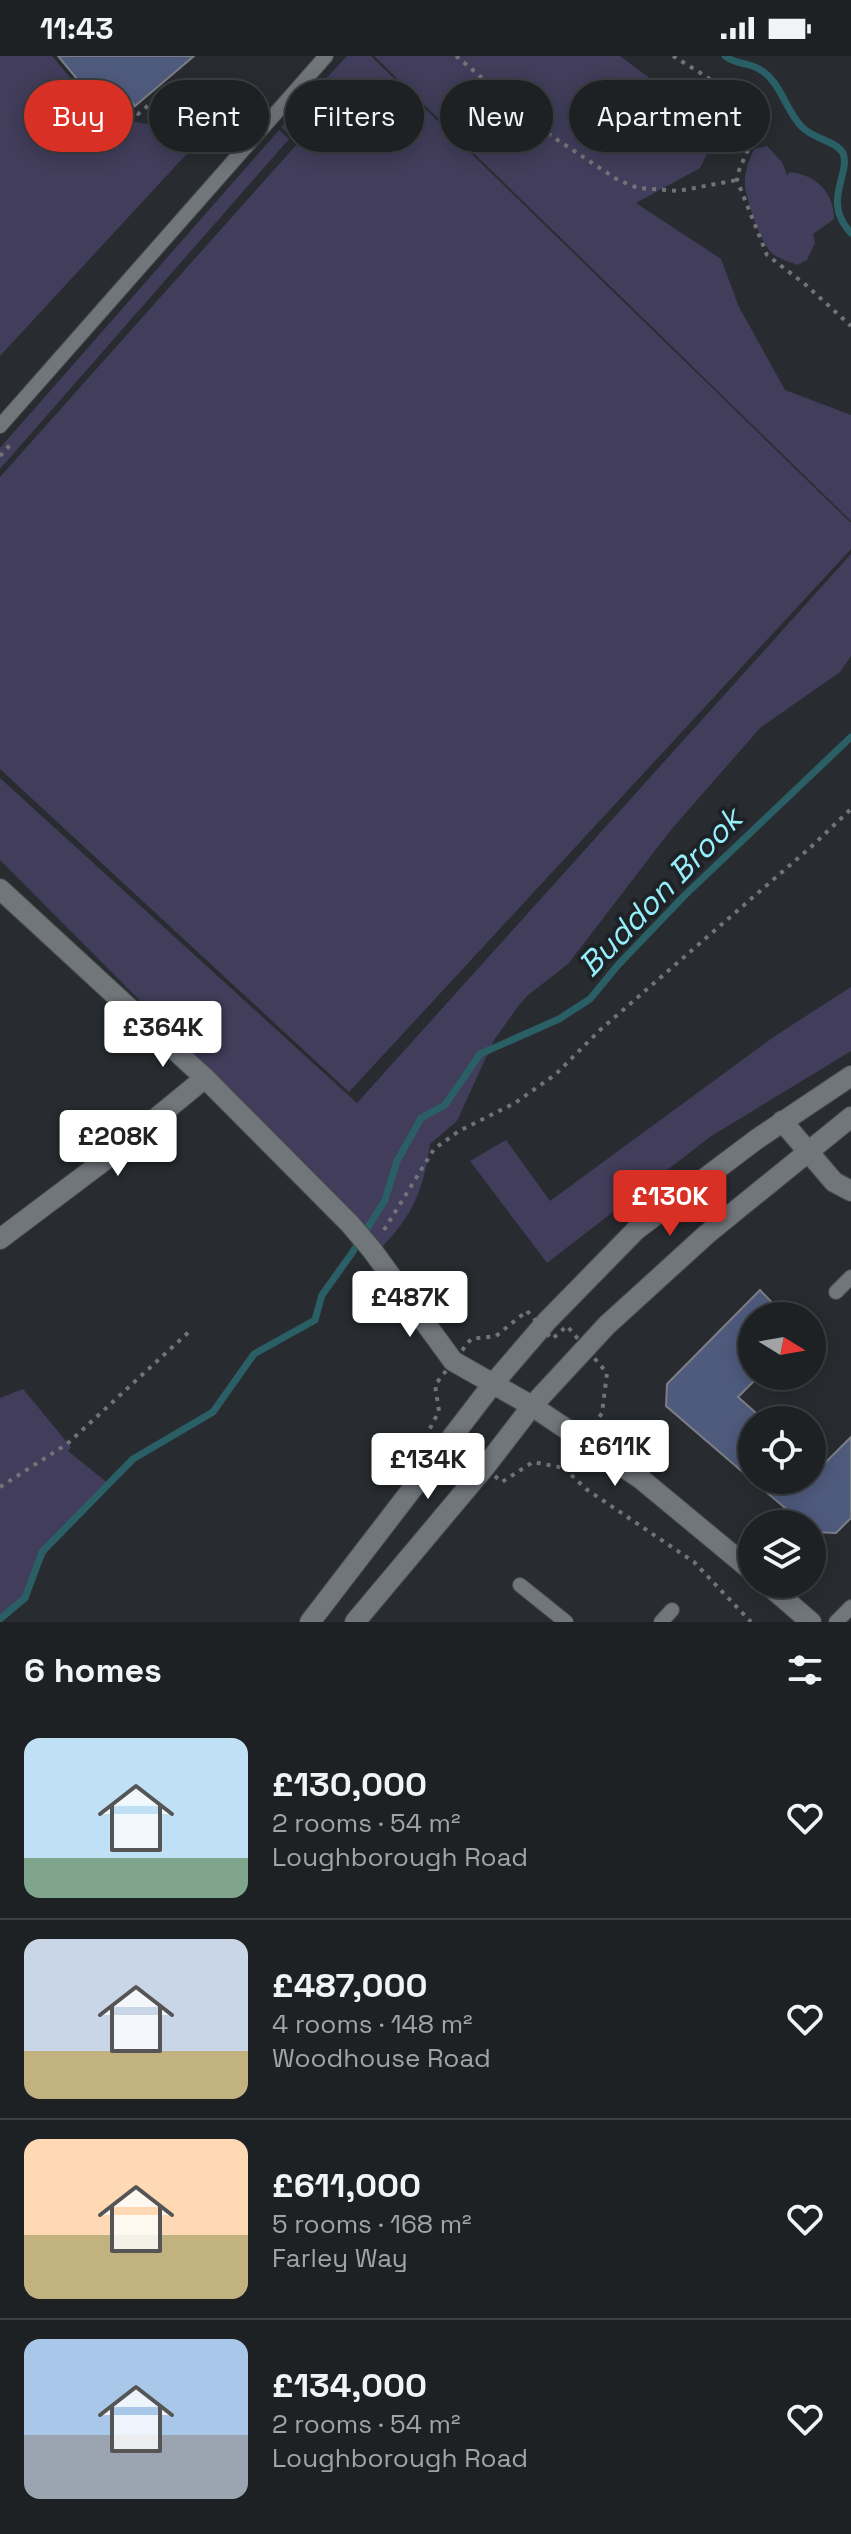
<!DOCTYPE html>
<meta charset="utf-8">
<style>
body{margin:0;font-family:"Space Grotesk",sans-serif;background:#26292c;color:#f1f3f6;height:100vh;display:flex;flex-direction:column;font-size:30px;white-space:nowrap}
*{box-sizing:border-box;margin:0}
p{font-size:26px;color:#a1a3a6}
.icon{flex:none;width:44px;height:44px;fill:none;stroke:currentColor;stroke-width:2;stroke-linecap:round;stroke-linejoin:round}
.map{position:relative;height:1566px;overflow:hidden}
.drawer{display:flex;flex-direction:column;background:#1e2124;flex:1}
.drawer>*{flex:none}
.hud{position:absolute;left:24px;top:24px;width:804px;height:72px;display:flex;gap:16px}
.needle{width:52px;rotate:101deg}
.buttons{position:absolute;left:738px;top:1246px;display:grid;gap:16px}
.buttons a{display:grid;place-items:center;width:88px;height:88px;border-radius:50%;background:#1e2124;box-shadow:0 4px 20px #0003,0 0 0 2px #3c3e41;font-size:40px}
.price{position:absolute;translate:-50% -68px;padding:0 18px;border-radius:8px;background:#fff;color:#222;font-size:26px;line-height:52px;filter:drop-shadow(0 2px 4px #0008)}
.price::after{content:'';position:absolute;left:50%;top:48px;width:24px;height:18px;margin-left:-12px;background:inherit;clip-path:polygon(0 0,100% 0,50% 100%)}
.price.on{background:#d93025;color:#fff}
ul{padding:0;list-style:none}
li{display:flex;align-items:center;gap:24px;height:200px;padding:0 24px}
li+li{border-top:2px solid #3c3e41}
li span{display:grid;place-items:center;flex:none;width:224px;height:160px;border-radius:16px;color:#555}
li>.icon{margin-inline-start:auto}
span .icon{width:96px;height:96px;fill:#fffc;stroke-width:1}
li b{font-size:34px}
h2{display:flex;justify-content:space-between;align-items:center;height:96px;padding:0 24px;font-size:34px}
.tag{padding:0 28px;border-radius:36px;background:#1e2124;box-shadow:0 4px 20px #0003,0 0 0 2px #3c3e41;font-size:28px;line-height:72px}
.tag.on{background:#d93025;color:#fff}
.status{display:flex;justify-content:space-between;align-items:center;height:56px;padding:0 40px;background:#1e2124;direction:ltr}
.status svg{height:22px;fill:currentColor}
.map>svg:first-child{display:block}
.green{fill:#413d5a}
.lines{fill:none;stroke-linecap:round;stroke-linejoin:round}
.stream{stroke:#2a5f66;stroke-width:7}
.building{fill:#4f5b7d;stroke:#7c7e85;stroke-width:2}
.lane-casing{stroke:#474a4e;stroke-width:16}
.street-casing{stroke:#474a4e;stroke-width:22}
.secondary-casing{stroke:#474a4e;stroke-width:22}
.path{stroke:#707377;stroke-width:4;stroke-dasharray:4 6;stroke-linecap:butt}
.lane{stroke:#71767b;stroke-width:14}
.street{stroke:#71767b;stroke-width:20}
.secondary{stroke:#71767b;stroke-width:20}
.labels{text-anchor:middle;stroke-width:8;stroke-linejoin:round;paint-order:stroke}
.water-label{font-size:32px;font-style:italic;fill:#95effb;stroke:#1e2226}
</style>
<div class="status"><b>11:43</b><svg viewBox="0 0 49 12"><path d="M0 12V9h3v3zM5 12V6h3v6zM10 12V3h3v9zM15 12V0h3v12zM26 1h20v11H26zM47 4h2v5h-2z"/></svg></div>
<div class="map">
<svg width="851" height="1566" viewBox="0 0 851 1566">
<rect width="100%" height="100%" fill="#282c30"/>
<g class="green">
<path d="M0,0H52L98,55L114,41L135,66L206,77L0,300Z"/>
<path d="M347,0H371L851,467V493L349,1036L0,713V421L298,87L281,71Z"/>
<path d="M374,0H620L659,29L679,64L706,82L709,94L700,112L636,147L721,203L739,251L785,334L851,359V465Z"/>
<path d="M279,74L289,83L0,413V392Z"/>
<path d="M767,90L782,106L787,119L790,116C816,119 834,136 834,163L813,178L815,187L807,204L797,209C790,206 780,203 774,199C761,190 747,145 745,130C744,117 749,104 754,93Z"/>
<path d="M851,498V600L840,616L760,672L670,775L568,908L527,940L517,952L494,984L457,1065L430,1088C423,1136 413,1159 380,1193L360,1166L0,804V722L357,1047Z"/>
<path d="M851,931V995L710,1081L547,1207L470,1105L506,1084L550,1145L775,980Z"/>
<path d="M23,1333L71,1391L68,1395L109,1428L51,1487L25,1542L0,1563V1342Z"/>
</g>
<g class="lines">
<g class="stream">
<path d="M725,0C735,9 748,6 759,13C781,25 785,54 802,71C813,83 835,84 843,97C851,119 821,145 851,177"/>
<path d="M0,1563L25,1542L42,1496L133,1403L213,1356L254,1298L315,1264L322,1239L352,1197L385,1144L397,1105L421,1062L445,1049L480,998L559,963L590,943L618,909L685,839L851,681"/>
</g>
</g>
<g class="building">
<path d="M58,0H194L135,50L118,30L97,47Z"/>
<path d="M760,1234L785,1260H752V1320H759L738,1341L764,1364H752V1424L666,1350L667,1328Z"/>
<path d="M851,1381V1462L836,1477L813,1476L812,1468H804L752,1424H812V1410L818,1414Z"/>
</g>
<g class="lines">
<g class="lane-casing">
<g id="lane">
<path d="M0,370L326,0"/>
<path d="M836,1236L851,1221"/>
<path d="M520,1529L566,1566"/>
<path d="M661,1566L672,1554"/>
<path d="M836,1566L851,1551"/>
</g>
</g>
<g class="street-casing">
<g id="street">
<path d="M782,1065L834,1126L851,1135"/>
<path d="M0,1183L105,1104L205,1022"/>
</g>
</g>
<g class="secondary-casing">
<g id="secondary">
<path d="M0,833L205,1022L350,1168L372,1194L453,1305L532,1350L641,1423L752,1515"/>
<path d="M767,1528L811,1566"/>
<path d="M310,1566L492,1329L547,1265L636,1174L757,1083L851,1020"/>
<path d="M355,1566L485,1411L532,1350L607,1269L707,1178L851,1061"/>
</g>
</g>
<g class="path">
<path d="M456,0L553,81L618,124L638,132L678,135L737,124"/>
<path d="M673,0C704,20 752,42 750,83C749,99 738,109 737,124L767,199L806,229L851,270"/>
<path d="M117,35L138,58L161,39C181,66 212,55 234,76"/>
<path d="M0,400L12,387"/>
<path d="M384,1174L434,1093L459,1075L515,1047L556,1018L600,974L812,790L851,753"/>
<path d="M527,1255L552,1283L567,1270L607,1317L602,1357L564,1412L533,1406L502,1426L472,1401L462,1413L424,1384L439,1355L435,1329L471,1283L496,1280Z"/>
<path d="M564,1412L586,1433L694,1506L751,1566"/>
<path d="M0,1431L67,1388L192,1273"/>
</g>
<use href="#lane" class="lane"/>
<use href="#street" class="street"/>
<use href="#secondary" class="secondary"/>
</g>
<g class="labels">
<g class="water-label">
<text transform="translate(660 836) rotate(-46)" y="11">Buddon Brook</text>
</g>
</g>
</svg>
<div class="buttons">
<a><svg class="needle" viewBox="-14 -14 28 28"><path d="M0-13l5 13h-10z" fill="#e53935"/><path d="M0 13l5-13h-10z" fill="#a1a3a6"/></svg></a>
<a><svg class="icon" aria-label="locate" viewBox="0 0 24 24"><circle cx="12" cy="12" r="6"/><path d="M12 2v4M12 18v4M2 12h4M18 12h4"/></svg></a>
<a><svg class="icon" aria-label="layers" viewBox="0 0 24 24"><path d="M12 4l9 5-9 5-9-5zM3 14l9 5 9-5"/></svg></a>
</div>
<b class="price" style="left:163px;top:1013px">£364K</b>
<b class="price" style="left:118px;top:1122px">£208K</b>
<b class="price on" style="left:670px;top:1182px">£130K</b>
<b class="price" style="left:410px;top:1283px">£487K</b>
<b class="price" style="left:615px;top:1432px">£611K</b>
<b class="price" style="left:428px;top:1445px">£134K</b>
<div class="hud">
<a class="tag on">Buy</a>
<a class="tag">Rent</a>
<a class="tag">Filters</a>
<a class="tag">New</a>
<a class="tag">Apartment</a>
</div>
</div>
<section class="drawer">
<h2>6 homes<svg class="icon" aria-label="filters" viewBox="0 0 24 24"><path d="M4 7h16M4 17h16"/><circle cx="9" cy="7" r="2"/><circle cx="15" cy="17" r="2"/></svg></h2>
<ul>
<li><span style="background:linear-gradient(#bfe0f5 75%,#7fa58c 0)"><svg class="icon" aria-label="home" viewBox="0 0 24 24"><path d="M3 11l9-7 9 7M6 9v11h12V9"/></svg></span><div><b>£130,000</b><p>2 rooms · 54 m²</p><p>Loughborough Road</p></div><svg class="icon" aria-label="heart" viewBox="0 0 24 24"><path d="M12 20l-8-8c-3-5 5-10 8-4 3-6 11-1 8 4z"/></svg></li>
<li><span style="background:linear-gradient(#c9d6e8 70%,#c2b280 0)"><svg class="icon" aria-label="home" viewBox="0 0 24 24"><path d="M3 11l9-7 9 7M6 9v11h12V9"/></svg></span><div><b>£487,000</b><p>4 rooms · 148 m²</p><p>Woodhouse Road</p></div><svg class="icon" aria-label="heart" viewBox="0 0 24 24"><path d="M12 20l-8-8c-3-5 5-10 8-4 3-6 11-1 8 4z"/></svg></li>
<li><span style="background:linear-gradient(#ffd9b3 60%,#c2b280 0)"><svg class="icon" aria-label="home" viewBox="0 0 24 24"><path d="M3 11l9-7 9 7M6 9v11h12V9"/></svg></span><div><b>£611,000</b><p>5 rooms · 168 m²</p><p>Farley Way</p></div><svg class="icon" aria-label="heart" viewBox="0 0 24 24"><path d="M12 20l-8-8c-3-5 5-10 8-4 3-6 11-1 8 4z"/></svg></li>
<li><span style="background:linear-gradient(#a9c7e8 60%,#9aa5b1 0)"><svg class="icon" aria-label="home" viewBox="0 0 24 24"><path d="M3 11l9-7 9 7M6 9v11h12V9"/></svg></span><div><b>£134,000</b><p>2 rooms · 54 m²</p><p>Loughborough Road</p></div><svg class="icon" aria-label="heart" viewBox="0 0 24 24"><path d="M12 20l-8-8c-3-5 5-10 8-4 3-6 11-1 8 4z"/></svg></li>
</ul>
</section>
